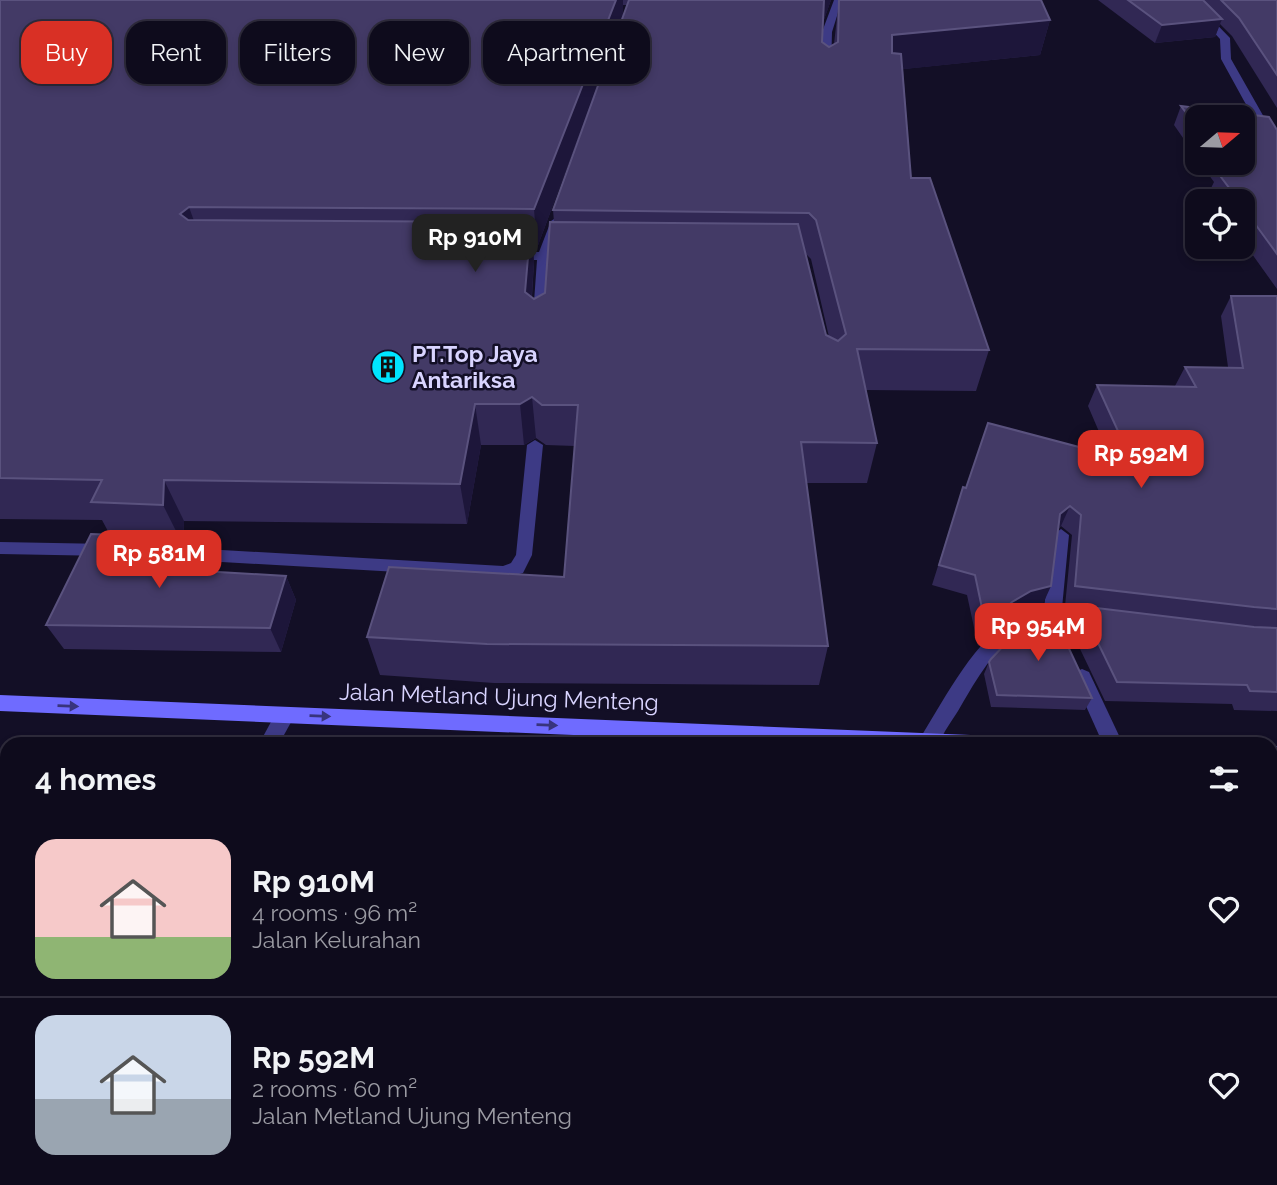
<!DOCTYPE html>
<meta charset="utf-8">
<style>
body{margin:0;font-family:Raleway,sans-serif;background:#1c1929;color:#f1f3f6;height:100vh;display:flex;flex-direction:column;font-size:26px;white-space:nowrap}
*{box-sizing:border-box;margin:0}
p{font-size:23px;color:#9b9ba3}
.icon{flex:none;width:38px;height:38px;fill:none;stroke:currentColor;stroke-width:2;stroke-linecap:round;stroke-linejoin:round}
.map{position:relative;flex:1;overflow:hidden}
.sheet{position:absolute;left:0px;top:737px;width:1278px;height:450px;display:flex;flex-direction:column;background:#0e0b1c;border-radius:21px 21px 0 0;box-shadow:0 4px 10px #0003,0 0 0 2px #2e2b3b}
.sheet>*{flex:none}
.banner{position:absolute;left:21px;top:21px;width:700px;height:63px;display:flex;gap:14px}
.needle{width:46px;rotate:71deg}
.controls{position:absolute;left:1185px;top:105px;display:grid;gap:14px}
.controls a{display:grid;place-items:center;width:70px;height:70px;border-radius:14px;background:#0e0b1c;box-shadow:0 4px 10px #0003,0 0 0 2px #2e2b3b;font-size:35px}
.price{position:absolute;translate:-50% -60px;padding:0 16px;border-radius:14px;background:#d93025;color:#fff;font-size:23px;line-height:46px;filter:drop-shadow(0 2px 4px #0008)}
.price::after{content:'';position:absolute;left:50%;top:42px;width:21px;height:16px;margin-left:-10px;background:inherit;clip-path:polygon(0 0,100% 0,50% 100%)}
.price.on{background:#222;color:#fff}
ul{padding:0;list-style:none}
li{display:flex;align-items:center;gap:21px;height:175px;padding:0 35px}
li+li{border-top:2px solid #2e2b3b}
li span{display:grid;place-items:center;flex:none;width:196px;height:140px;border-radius:21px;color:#555}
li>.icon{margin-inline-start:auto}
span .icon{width:84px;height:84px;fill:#fffc;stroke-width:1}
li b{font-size:30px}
h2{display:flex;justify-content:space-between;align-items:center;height:84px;padding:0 35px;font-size:30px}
.pill{padding:0 24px;border-radius:21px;background:#0e0b1c;box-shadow:0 4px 10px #0003,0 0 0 2px #2e2b3b;font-size:24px;line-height:63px}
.pill.on{background:#d93025;color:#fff}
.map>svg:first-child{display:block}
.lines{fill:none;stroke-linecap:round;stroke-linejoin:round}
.lane{fill:#3d3a85;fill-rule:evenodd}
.street{fill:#3d3a85;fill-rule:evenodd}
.secondary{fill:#6f6bff;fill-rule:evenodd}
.wall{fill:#312854;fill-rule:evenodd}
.shaded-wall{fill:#1d163a}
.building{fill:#433a66;stroke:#5a527e;stroke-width:2}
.oneway{fill:#38347d}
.labels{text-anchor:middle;stroke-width:5;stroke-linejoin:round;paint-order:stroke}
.poi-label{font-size:23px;font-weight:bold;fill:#d9d4ff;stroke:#130f26;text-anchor:start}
.street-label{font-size:23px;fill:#d9d4ff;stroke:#130f26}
</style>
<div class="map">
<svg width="1277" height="1185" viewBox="0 0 1277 1185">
<rect width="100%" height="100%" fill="#130f26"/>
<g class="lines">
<g class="lane">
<path d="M557,217L563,221L552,252H571L577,256L571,260H550L547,316L540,320L533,316L537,260H511L505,256L511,252H539L551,221Z"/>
<path d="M535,440L543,445L532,555L523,573L503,578L153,558L145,552L153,546L503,566L511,563L516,555L527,445Z"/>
<path d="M0,542L108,544L116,550L108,556L0,554Z"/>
<path d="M285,707L292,709L295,715L279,744H259L278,709Z"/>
<path d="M7,1169V1180H24L22,1185H0V1174Z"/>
</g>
<g class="street">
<path d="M834,0H842L832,32L831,68L826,71L821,68L822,32Z"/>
<path d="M1184,0H1193L1230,38L1231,59L1277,140V153L1271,150L1221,59L1220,39Z"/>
<path d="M1061,529L1069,535L1062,608L1103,613L1106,618L1103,623L1097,625L1065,622L1070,633L1067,638H1055L1047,622C1005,625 977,679 958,711C952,721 942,733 940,744H920L922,735C950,691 986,614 1044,608L1053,535Z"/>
<path d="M1082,669L1089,672L1123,744H1103L1073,677L1075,672Z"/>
<path d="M425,1180H451L449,1185H423Z"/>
</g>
<g class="secondary">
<path d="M0,695L995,736L1002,738L1005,744H786L0,711Z"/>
<rect x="1270" y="746" width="7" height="18"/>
<rect x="0" y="801" width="7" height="18"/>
<rect x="1270" y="851" width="7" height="20"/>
</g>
</g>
<g class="wall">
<path d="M0,0H831L823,22L822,42L829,47L834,44L839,0H1041L1050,20L1040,55L903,69L911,178H930L989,350L976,391L866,390L877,443L867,483H806L828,646L819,685L494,683L380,675L367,637L389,567L564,577L575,446L546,445L536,438L524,445H481L467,524L184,521L183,545H173L182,562V570L286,576L296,600L281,652L64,649L46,625L91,534L110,535L102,520L0,519ZM629,2L553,210L554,222H550L545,293L534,299L532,297L534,262L533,248H537L623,17V5H627ZM806,254L811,259L829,337L826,335Z"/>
<path d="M1098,0H1277V108L1232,36L1220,24L1215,37L1155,43Z"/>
<path d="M1181,106L1277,130V289L1242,240V201H1215L1209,192L1214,182L1200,163H1242L1197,117V158L1174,125Z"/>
<path d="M1231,296H1277V711L1234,710L1232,704L1105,701L1069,626L1079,607L1065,606L1072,535L1061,526L1058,529L1042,606L1022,611L1003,622L978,646L967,595L932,585L963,487L966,488L1090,450L1095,440L1103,441L1088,406L1097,385L1175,386L1185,367H1228L1221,316Z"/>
<path d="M989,662L1092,698L1085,710L991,707L984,674Z"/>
<path d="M730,1180H1270L1277,1185H732Z"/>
</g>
<g class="shaded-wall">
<path d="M616,0H623V17L537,248L534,209Z"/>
<path d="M824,0H831L820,31Z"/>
<path d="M1222,19L1215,37L1155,43L1162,25Z"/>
<path d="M1050,20L1040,55L886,71L892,35Z"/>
<path d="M189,207L203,246L180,214Z"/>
<path d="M531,222L534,262L529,333L525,292Z"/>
<path d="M532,397L536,438L524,445L520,404Z"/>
<path d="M475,404L481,445L467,524L460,484Z"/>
<path d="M164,480L184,521L183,545L163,505Z"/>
<path d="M1070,506L1061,526L1050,535L1060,514Z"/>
<path d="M169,537L182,562L181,594L168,569Z"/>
<path d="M286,576L296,600L281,652L270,628Z"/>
<path d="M1051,586L1042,606L1022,611L1003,622L978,646L986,627L1012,602L1031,591Z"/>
</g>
<g class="building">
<path d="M0,0H616L534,209L189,207L180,214L188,220L531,222L525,292L534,299L545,293L550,222L798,224L826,335L838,341L846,334L816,220L809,213L553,210L629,0H824L822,42L829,47L838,42L839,0H1041L1050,20L892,35V53L901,54L911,178H930L989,350L857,349L877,443L801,442L828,646L487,644L367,637L389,567L564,577L578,405H542L532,397L520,404H475L460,484L164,480L163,505L91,502L102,480L0,478Z"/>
<path d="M1128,0H1203L1222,19L1162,25Z"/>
<path d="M1221,0H1277V75L1239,18Z"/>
<path d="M1181,106L1269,117L1277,130V254L1242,206V201H1239L1218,173L1232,175L1223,163H1242V117H1197V127Z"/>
<path d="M1231,296H1277V609L1254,607L1075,586L1081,515L1070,506L1060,514L1051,586L1031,591L1012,602L986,627L975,575L939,565L963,487L966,488L988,423L1098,452L1095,440L1123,442L1097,385L1196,387L1185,367L1243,368Z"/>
<path d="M91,534L169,537L168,569L286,576L270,628L46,625Z"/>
<path d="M1080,606L1254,627L1277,628V692L1250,691L1247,685L1117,682Z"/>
<path d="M1052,612L1092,698L997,695L989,662L991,659L1026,622Z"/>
<path d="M1270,982H1272L1277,995V1185H740L738,1180H1270Z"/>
<rect x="497" y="1180" width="207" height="5"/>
</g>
<defs><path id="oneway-solid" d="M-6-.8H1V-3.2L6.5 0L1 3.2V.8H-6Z" transform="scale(1.75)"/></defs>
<g class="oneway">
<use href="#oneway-solid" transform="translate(68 706) rotate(2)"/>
<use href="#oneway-solid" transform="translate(320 716) rotate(2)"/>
<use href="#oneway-solid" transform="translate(547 725) rotate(2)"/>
</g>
<defs>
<g id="building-disc" transform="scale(1.75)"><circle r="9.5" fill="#00e5ff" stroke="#130f26"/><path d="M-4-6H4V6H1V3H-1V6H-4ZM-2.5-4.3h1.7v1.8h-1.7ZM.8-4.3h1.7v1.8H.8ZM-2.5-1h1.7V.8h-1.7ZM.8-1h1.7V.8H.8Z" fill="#111"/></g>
</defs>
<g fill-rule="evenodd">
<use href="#building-disc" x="388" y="367"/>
</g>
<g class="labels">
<g class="poi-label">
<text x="412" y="362">PT.Top Jaya<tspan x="412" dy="26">Antariksa</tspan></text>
</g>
<g class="street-label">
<text transform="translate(499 697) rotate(2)" y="8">Jalan Metland Ujung Menteng</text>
</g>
</g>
</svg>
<div class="controls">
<a><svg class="needle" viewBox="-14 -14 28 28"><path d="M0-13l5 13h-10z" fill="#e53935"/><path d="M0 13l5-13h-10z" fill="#9b9ba3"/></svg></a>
<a><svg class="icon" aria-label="locate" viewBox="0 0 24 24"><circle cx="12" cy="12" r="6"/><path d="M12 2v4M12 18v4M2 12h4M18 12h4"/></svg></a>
</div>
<b class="price on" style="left:475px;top:274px">Rp 910M</b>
<b class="price" style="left:1141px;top:490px">Rp 592M</b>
<b class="price" style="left:159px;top:590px">Rp 581M</b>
<b class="price" style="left:1038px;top:663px">Rp 954M</b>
<div class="banner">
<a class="pill on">Buy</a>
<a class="pill">Rent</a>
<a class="pill">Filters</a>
<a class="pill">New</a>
<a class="pill">Apartment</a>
</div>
<section class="sheet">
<h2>4 homes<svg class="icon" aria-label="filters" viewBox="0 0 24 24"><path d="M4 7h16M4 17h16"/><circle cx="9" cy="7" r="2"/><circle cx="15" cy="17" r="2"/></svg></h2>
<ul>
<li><span style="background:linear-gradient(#f6c9c9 70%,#8fb573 0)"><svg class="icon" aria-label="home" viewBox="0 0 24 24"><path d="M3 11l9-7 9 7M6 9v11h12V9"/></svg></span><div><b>Rp 910M</b><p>4 rooms · 96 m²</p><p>Jalan Kelurahan</p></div><svg class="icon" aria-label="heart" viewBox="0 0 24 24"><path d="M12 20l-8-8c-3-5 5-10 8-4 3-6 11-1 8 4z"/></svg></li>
<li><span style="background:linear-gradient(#c9d6e8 60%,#9aa5b1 0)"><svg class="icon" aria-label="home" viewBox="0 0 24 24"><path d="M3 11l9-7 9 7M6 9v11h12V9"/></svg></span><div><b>Rp 592M</b><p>2 rooms · 60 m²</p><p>Jalan Metland Ujung Menteng</p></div><svg class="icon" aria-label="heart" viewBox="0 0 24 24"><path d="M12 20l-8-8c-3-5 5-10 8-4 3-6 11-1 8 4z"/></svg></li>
</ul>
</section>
</div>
